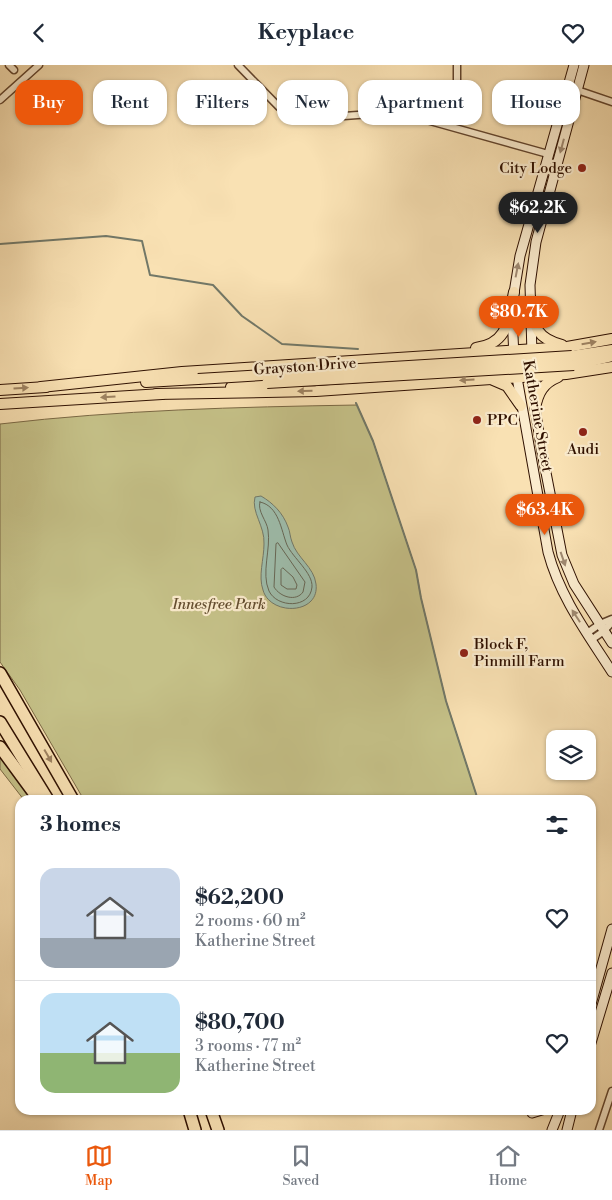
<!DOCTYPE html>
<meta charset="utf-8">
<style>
body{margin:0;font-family:"Libre Bodoni",serif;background:#f6f6f7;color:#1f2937;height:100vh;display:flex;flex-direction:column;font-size:19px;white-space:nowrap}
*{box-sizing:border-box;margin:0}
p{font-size:16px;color:#747a83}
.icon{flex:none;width:28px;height:28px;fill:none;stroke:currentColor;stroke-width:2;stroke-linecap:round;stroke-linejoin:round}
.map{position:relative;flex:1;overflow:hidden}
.details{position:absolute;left:15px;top:730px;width:581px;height:320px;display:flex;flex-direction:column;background:#fff;border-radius:15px;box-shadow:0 1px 4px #0004}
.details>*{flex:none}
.hud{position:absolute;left:15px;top:15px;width:582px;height:45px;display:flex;gap:10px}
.fabs{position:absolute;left:546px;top:665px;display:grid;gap:10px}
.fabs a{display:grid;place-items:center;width:50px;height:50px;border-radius:10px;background:#fff;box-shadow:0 1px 4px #0004;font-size:25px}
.price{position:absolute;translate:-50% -42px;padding:0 11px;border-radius:18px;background:#ea580c;color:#fff;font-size:16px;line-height:32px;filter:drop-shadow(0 1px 2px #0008)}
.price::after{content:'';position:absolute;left:50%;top:30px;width:15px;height:11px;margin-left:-8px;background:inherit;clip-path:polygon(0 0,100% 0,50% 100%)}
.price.on{background:#222;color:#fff}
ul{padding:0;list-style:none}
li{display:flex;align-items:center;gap:15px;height:125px;padding:0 25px}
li+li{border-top:1px solid #e0e1e3}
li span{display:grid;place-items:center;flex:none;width:140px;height:100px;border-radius:15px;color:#555}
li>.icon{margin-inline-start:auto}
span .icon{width:60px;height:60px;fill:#fffc;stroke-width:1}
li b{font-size:21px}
h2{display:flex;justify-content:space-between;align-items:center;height:60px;padding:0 25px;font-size:21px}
.tag{padding:0 18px;border-radius:15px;background:#fff;box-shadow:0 1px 4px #0004;font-size:18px;line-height:45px}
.tag.on{background:#ea580c;color:#fff}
header{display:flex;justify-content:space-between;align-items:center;height:65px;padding:0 25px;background:#fff;font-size:22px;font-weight:800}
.menu{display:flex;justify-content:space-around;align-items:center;height:70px;border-top:1px solid #e0e1e3;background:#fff;font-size:14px;color:#747a83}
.menu a{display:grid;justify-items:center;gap:2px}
.menu .on{color:#ea580c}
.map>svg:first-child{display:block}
.green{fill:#c5c188;stroke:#7a6844}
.water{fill:#9ebead;stroke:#727868}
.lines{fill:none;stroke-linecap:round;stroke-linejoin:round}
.shore{stroke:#666756;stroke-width:1}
.stream{stroke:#727868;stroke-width:2}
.minor-casing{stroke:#62442d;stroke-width:9}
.secondary-casing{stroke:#2f1000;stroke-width:11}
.primary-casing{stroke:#2f1000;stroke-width:12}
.motorway-casing{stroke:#2f1000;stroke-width:14}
.minor{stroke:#fbecce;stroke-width:6}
.secondary{stroke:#fbecce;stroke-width:9}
.primary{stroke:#f9e1b3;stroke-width:10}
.motorway{stroke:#f9e1b3;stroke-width:11}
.primary-bridge-casing{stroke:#2f1000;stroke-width:12;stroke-linecap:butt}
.primary-bridge{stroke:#f9e1b3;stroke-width:10}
.oneway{fill:#9f8971}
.oneway2{fill:#9e8362}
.poi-dot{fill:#8f2418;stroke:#fbecce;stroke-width:2}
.labels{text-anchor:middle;stroke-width:4.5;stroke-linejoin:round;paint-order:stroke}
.poi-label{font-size:15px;fill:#2f1000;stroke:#fbecce;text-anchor:start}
.street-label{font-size:15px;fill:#2f1000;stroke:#fbecce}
.park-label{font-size:15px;font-style:italic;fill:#644e30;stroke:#fbecce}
</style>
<header><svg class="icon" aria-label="back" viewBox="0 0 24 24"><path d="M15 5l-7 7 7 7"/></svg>Keyplace<svg class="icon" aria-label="heart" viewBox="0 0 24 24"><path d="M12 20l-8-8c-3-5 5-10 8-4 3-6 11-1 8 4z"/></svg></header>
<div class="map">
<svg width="612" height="1065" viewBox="0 0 612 1065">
<rect width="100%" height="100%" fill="#f9e1b3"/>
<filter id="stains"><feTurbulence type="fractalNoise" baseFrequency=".004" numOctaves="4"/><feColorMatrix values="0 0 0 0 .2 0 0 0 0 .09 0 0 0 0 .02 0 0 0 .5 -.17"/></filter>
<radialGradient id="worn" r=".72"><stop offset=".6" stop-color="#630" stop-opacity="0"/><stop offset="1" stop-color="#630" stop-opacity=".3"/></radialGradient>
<g class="green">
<path d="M357,340L373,376L416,505L421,533L446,636L478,735H84L20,625L0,597V359C119,345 237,342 357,340Z"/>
<path d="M0,689L33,735H24L0,704Z"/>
</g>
<path class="water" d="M261,431C273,438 283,448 288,462C290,466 290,472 292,477C297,493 314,502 316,519C320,550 270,551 263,525C258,511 264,494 264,479C265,461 251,447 255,432Z"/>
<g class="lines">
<g class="shore">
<path d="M260,437C279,441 281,465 287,480C293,493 313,508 312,522C310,544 277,543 269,526C261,508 271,484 268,465C267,456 257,446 260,437Z"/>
<path d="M278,478L305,517L303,527C296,537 280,532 274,522L276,479Z"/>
<path d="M283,503L293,512L297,520L296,524H287L281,520V505Z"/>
</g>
<g class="stream">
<path d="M0,179L106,171L142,176L150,210L213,220L242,251L282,279L358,284"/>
<path d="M356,338L373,376L416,505L421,533L446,636L478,735"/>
</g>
<g class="minor-casing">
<g id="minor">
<path d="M9,0L14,5"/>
<path d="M238,0L279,42L299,52L317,53L398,47L548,89"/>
<path d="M577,25L612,37"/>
<path d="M0,35L39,0"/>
<path d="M449,60L457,27V0"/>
<path d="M587,568L600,559L612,554"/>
<path d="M591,575L604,566L612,557"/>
<path d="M599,1065L612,1026"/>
</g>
</g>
<g class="secondary-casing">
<g id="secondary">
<path d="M513,234L520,191L574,0"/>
<path d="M512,250L514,292"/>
<path d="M532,289L530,220L536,177L584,0"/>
<path d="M532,305L535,343L542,387L562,490L574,519L612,578"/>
<path d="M516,307L548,487C560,532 587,568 612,607"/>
<path d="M591,939L612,864"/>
<path d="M591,978L612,908"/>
<path d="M532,1048L542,1045"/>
<path d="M552,1065L560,1045"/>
<path d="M567,1065L572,1045"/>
</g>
</g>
<g class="primary-casing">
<g id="primary">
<path d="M531,234C535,260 533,272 562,280"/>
<path d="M476,283C509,278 508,255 514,227"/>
<path d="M572,291L612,285"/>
<path d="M574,300L612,291"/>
<path d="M493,315L507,321L521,341"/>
<path d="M146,317L198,314"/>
<path d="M41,322L182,307L567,282L612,274"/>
<path d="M231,322L267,318"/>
<path d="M0,325L46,322"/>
<path d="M156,329L316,326L566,309L612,302"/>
<path d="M0,339L162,329"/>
<path d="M535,343C538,328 543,318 558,312"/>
</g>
</g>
<g class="motorway-casing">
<g id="motorway">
<path d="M0,608L73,735"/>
<path d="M0,657L48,735"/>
<path d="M0,682L39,735"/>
<path d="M189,1045L195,1065"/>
<path d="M211,1045L218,1065"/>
</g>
</g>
<use href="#minor" class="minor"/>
<use href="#secondary" class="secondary"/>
<use href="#primary" class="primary"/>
<use href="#motorway" class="motorway"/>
<g class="primary-bridge-casing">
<g id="primary-bridge">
<path d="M198,314L572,291"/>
<path d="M267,318L574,300"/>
</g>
</g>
<use href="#primary-bridge" class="primary-bridge"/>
</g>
<defs><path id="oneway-solid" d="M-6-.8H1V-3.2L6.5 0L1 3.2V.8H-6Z" transform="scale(1.25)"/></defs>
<g class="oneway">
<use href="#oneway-solid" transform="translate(562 81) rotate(105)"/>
<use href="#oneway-solid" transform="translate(517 205) rotate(-79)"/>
<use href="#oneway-solid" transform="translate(563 494) rotate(71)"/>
<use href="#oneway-solid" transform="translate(576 551) rotate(-123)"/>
</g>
<g class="oneway2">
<use href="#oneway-solid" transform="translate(589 278) rotate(-10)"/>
<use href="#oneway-solid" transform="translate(467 315) rotate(177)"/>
<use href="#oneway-solid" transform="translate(21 323) rotate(-4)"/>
<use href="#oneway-solid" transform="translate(305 326) rotate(179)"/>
<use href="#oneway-solid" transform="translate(108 332) rotate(176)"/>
<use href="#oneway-solid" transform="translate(48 691) rotate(60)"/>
</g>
<g class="poi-dot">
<circle cx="582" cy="103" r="5"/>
<circle cx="477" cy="355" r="5"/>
<circle cx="583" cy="367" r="5"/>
<circle cx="464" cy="588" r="5"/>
</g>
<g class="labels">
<g class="poi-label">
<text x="572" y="108" text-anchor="end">City Lodge</text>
<text x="487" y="360">PPC</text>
<text x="583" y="389" text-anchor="middle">Audi</text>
<text x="474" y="584">Block F,<tspan x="474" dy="17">Pinmill Farm</tspan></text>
</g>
<g class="street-label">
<text transform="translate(305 301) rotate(-4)" y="5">Grayston Drive</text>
<text transform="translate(538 351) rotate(80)" y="5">Katherine Street</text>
</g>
<g class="park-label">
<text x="219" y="544">Innesfree Park</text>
</g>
</g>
<rect width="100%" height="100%" filter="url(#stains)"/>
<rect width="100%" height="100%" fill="url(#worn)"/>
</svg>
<div class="fabs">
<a><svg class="icon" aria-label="layers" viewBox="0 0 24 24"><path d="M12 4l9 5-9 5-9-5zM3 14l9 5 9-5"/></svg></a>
</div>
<b class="price on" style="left:538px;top:169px">$62.2K</b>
<b class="price" style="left:519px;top:273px">$80.7K</b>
<b class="price" style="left:545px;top:471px">$63.4K</b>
<div class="hud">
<a class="tag on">Buy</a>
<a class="tag">Rent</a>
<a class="tag">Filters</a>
<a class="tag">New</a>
<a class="tag">Apartment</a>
<a class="tag">House</a>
</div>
<section class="details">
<h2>3 homes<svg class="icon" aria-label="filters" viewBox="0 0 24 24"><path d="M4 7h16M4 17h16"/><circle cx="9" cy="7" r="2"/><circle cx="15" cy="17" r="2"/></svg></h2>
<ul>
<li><span style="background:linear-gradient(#c9d6e8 70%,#9aa5b1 0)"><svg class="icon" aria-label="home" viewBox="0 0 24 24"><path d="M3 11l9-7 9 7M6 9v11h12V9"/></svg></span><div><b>$62,200</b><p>2 rooms · 60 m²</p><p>Katherine Street</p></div><svg class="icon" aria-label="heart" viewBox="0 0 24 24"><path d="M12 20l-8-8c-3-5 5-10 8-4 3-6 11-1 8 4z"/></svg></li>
<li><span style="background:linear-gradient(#bfe0f5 60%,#8fb573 0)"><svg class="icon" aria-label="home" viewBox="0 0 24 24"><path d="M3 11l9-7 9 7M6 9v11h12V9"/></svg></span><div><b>$80,700</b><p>3 rooms · 77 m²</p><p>Katherine Street</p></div><svg class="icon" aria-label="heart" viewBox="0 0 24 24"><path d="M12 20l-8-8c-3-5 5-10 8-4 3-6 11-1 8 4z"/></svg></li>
</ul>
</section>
</div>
<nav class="menu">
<a class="on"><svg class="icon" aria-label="map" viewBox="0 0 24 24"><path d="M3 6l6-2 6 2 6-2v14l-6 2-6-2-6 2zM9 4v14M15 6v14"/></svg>Map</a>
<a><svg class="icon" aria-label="saved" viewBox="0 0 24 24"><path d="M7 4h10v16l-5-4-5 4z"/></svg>Saved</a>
<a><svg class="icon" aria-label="home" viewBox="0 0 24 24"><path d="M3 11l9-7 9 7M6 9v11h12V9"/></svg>Home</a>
</nav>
